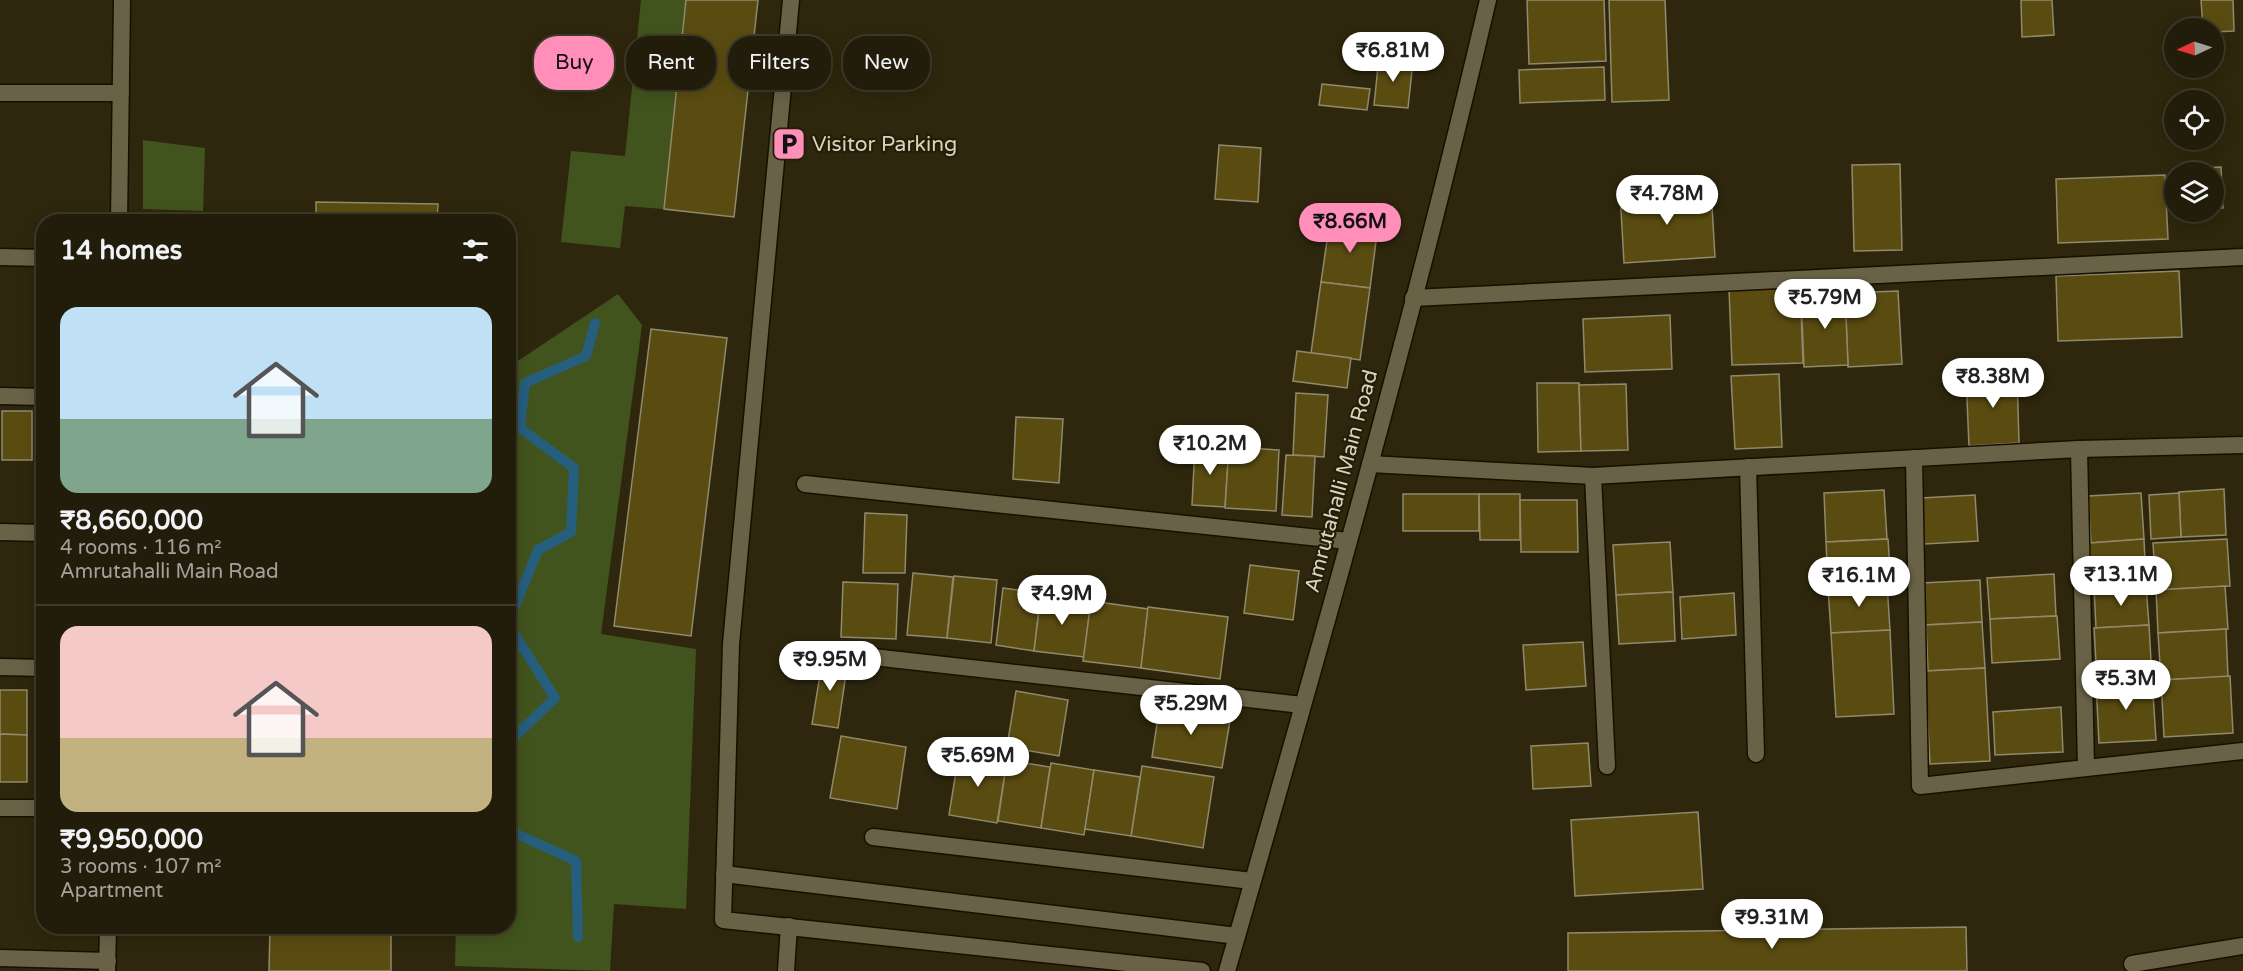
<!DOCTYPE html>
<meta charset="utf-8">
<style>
body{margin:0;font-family:"Varela Round",sans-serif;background:#2e2a18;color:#f1f3f6;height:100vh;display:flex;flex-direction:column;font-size:22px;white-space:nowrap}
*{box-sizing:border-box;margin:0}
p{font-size:20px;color:#a2a29c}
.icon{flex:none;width:33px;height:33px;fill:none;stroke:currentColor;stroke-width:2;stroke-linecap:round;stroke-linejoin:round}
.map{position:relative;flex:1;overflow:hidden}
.sheet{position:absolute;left:36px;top:214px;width:480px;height:720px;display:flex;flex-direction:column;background:#221d0a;border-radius:24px;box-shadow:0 3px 15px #0003,0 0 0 2px #3f3b2b}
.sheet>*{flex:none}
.hud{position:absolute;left:534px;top:36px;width:570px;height:54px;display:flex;gap:12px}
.needle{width:39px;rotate:266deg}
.controls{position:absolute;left:2164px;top:18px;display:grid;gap:12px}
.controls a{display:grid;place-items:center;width:60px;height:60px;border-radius:50%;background:#221d0a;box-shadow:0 3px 15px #0003,0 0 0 2px #3f3b2b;font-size:30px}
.price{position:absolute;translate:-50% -51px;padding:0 14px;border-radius:21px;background:#fff;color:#222;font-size:20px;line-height:39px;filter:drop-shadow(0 2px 3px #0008)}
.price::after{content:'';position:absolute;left:50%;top:36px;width:18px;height:14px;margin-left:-9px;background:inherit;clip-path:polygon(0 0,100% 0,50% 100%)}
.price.on{background:#ff8eb9;color:#111}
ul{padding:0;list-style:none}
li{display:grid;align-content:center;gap:12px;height:318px;padding:0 24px}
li+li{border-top:2px solid #3f3b2b}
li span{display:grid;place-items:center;height:186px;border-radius:18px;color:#555}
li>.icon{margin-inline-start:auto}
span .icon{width:108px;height:108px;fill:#fffc;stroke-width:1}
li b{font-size:26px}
h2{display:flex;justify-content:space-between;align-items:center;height:72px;padding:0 24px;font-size:26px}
.pill{padding:0 21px;border-radius:24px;background:#221d0a;box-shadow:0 3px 15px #0003,0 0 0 2px #3f3b2b;font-size:21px;line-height:54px}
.pill.on{background:#ff8eb9;color:#111}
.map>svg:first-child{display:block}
.green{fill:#42541d}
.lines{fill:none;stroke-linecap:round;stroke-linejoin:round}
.stream{stroke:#265e7d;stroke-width:10}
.building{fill:#5a4c11;stroke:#91896c;stroke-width:1.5}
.service-casing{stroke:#171000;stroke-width:19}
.minor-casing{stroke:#171000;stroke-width:19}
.tertiary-casing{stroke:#171000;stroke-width:19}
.service{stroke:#6a6247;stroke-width:16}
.minor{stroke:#6a6247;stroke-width:16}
.tertiary{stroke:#6a6247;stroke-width:16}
.labels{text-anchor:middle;stroke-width:4.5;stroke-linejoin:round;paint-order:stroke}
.poi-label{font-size:21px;fill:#d7d2c3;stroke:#251e04;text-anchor:start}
.street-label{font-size:21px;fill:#d7d2c3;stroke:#251e04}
</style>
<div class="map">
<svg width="2243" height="971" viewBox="0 0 2243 971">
<rect width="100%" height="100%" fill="#2e270d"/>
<g class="green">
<path d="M641,0H686L664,209L625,206L620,248L561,242L571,151L625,156Z"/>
<path d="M143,140L205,148L203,211L143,209Z"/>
<path d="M618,294L642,325L601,634L696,649L686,909L614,904L610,971L455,966L456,927H508L509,367Z"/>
</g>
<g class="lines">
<g class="stream">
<path d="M508,623L538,550L571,532L574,468L520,428L525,383L586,356L595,323"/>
<path d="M508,624L555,698L508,743"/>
<path d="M508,768L510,831L576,861L578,937"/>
</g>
</g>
<g class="building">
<path d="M686,0H758L734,217L664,209Z"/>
<path d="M1527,0H1604L1606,61L1529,64Z"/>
<path d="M1609,0H1665L1669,100L1612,102Z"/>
<path d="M2021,0H2052L2054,35L2022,37Z"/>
<path d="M2201,0H2233L2234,31L2214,32V28H2203Z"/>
<path d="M1379,57L1413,61L1408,108L1374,105Z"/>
<path d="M1604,67L1605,100L1520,103L1519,70Z"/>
<path d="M1322,84L1370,89L1367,110L1319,105Z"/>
<path d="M1219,145L1261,148L1258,202L1215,199Z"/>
<path d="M1900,164L1902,250L1854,251L1852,165Z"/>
<path d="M2221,167L2223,208H2214V172H2175V208L2173,169Z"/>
<path d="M2165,175L2168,239L2058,243L2056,179Z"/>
<path d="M1711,189L1715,257L1624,263L1620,193Z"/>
<path d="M316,202L438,204L437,222H316Z"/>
<path d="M1330,220L1378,226L1370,288L1321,282Z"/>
<path d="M2179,271L2182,337L2058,341L2056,276Z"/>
<path d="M1321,282L1370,288L1360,360L1311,353Z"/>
<path d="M1800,286L1803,363L1732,365L1729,289Z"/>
<path d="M1898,291L1902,364L1848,367L1845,293Z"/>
<path d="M1845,293L1848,365L1804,367L1801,295Z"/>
<path d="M1670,315L1672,369L1585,372L1583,319Z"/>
<path d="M651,329L727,338L691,636L614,626Z"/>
<path d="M1297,351L1351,358L1347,388L1293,381Z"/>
<path d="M2017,373L2019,443L1969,446L1966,376Z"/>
<path d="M1779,374L1782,447L1735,449L1731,376Z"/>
<path d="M1537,383H1579L1581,451L1538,452Z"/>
<path d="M1626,384L1628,450L1581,451L1579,385Z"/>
<path d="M1296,393L1328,395L1324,457L1293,455Z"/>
<rect x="2" y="411" width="30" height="49"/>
<path d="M1016,417L1063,419L1059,483L1013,479Z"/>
<path d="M1195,445L1229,447L1225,507L1192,505Z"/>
<path d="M1229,447L1279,450L1276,511L1225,508Z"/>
<path d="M1286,455L1315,456L1312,517L1282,515Z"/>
<path d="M2224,489L2226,535L2181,537L2179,492Z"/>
<path d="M1884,490L1887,539L1826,542L1824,493Z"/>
<path d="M2141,493L2144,539L2091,543L2088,496Z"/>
<path d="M2179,493L2181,537L2151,539L2149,495Z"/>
<rect x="1403" y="494" width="76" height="37"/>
<path d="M1479,494H1520V540H1480Z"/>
<path d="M1975,495L1978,541L1924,544L1921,498Z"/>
<path d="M1520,500H1577L1578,552H1521Z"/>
<path d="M865,513L907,515L905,573H863Z"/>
<path d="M1888,539L1891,583L1828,587L1826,542Z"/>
<path d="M2144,539L2146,585L2092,588L2089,543Z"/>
<path d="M2227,539L2230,586L2156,590L2153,543Z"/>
<path d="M1670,542L1673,592L1616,595L1613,545Z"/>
<path d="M1250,565L1299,571L1293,620L1244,613Z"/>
<path d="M913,573L953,577L947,638L907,635Z"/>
<path d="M2054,574L2056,616L1990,619L1987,578Z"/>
<path d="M954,576L997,580L991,643L947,638Z"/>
<path d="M1980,580L1982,622L1924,625L1922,583Z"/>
<path d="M843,582L898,584L896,639L841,637Z"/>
<path d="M1887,584L1890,630L1831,633L1828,587Z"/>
<path d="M2146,585L2149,625L2096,628L2094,588Z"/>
<path d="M2225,586L2228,629L2158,633L2156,590Z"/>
<path d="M1003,588L1041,593L1034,651L996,645Z"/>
<path d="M1673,592L1675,641L1619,644L1616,595Z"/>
<path d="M1734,593L1736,635L1682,639L1680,597Z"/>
<path d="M1041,595L1091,601L1084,657L1034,651Z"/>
<path d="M1091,601L1148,609L1141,668L1083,661Z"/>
<path d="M1148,607L1228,617L1220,679L1141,668Z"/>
<path d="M2057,616L2060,659L1992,663L1990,619Z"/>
<path d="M1982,622L1985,668L1928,671L1926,625Z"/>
<path d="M2149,625L2152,678L2097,681L2094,628Z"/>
<path d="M2226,629L2228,677L2161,680L2158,633Z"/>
<path d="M1890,630L1894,714L1836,717L1831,633Z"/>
<path d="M1583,642L1586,686L1526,690L1523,645Z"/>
<path d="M823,656L848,660L838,728L812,724Z"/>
<path d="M1985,668L1990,761L1930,764L1925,671Z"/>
<path d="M2230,676L2233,733L2164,737L2161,680Z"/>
<path d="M2152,678L2156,740L2099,743L2096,682Z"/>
<path d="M0,690H27V735L0,734Z"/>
<path d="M1016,691L1068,700L1059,756L1007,747Z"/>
<path d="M1160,704L1231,715L1222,768L1152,757Z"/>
<path d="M2061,707L2063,752L1995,755L1993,712Z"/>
<path d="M0,734L27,735V782H0Z"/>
<path d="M841,736L906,747L897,809L830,798Z"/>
<path d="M1588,743L1591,786L1533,789L1531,746Z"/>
<path d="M959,753L1007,760L997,823L949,815Z"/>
<path d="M1007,760L1050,767L1041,828L998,821Z"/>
<path d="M1051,763L1094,770L1084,835L1041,828Z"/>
<path d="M1142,766L1214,777L1203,848L1131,836Z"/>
<path d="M1094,770L1140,777L1131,836L1085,829Z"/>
<path d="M1698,812L1703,889L1575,896L1571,820Z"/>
<path d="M270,927H391V971H269Z"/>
<path d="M1966,927L1967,971H1568V933Z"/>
</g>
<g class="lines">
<g class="service-casing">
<g id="service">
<path d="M791,0L731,644L723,920L1202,971"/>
<path d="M724,874L1237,936"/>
<path d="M786,971L789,926"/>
</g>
</g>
<g class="minor-casing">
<g id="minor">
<path d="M0,93H121"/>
<path d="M119,222L122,0"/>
<path d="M0,257L44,258"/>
<path d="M1413,298L2243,257"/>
<path d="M0,396L44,397"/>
<path d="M2079,449L2086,766"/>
<path d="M1914,458L1920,786L2243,751"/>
<path d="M1370,464L1593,476L2079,449L2243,445"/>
<path d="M1748,467L1756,754"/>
<path d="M1593,476L1607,766"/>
<path d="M805,484L1348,541"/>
<path d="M0,532L44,533"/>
<path d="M864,656L1302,705"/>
<path d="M0,667L44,668"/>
<path d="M0,808H44"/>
<path d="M873,837L1252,881"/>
<path d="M0,958L108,961"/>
<path d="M2132,964L2243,946"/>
<path d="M107,970L108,927"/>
</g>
</g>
<g class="tertiary-casing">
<path id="tertiary" d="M1227,971C1320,649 1412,326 1488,0"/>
</g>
<use href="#service" class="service"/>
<use href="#minor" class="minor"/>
<use href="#tertiary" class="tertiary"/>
</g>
<defs>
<g id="parking-square" transform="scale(1.725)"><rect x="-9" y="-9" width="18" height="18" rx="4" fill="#ff8eb9" stroke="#251e04"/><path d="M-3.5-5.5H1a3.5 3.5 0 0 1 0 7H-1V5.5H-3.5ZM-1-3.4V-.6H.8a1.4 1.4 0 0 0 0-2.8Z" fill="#111"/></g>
</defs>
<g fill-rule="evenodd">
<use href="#parking-square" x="789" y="144"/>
</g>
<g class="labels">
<g class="poi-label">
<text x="812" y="151">Visitor Parking</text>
</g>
<g class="street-label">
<text transform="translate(1341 481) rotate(-75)" y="7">Amrutahalli Main Road</text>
</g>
</g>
</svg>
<div class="controls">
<a><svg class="needle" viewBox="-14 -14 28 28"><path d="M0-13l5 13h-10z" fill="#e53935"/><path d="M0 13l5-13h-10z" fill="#a2a29c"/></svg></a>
<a><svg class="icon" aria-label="locate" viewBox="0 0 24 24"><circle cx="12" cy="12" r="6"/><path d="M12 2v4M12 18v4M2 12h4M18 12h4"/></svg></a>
<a><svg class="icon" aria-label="layers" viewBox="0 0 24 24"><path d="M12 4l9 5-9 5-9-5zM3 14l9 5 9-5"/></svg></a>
</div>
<b class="price" style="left:1393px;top:83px">₹6.81M</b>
<b class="price" style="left:1667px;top:226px">₹4.78M</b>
<b class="price on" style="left:1350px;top:254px">₹8.66M</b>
<b class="price" style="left:1825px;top:330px">₹5.79M</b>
<b class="price" style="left:1993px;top:409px">₹8.38M</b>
<b class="price" style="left:1210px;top:476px">₹10.2M</b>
<b class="price" style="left:2121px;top:607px">₹13.1M</b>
<b class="price" style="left:1859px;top:608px">₹16.1M</b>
<b class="price" style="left:1062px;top:626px">₹4.9M</b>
<b class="price" style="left:830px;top:692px">₹9.95M</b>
<b class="price" style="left:2126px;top:711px">₹5.3M</b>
<b class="price" style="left:1191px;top:736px">₹5.29M</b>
<b class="price" style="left:978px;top:788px">₹5.69M</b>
<b class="price" style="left:1772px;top:950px">₹9.31M</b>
<div class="hud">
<a class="pill on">Buy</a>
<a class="pill">Rent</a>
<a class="pill">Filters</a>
<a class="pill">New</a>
</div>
<section class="sheet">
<h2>14 homes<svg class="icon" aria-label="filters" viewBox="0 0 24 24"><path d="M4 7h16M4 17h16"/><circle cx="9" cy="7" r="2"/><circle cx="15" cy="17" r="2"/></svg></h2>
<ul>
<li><span style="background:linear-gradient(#bfe0f5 60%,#7fa58c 0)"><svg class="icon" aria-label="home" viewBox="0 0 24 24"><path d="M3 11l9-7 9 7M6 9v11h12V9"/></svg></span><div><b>₹8,660,000</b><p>4 rooms · 116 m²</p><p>Amrutahalli Main Road</p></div></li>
<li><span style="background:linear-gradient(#f6c9c9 60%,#c2b280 0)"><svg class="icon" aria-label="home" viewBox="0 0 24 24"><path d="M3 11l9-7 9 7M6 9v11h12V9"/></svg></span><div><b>₹9,950,000</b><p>3 rooms · 107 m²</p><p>Apartment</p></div></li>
</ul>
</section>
</div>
